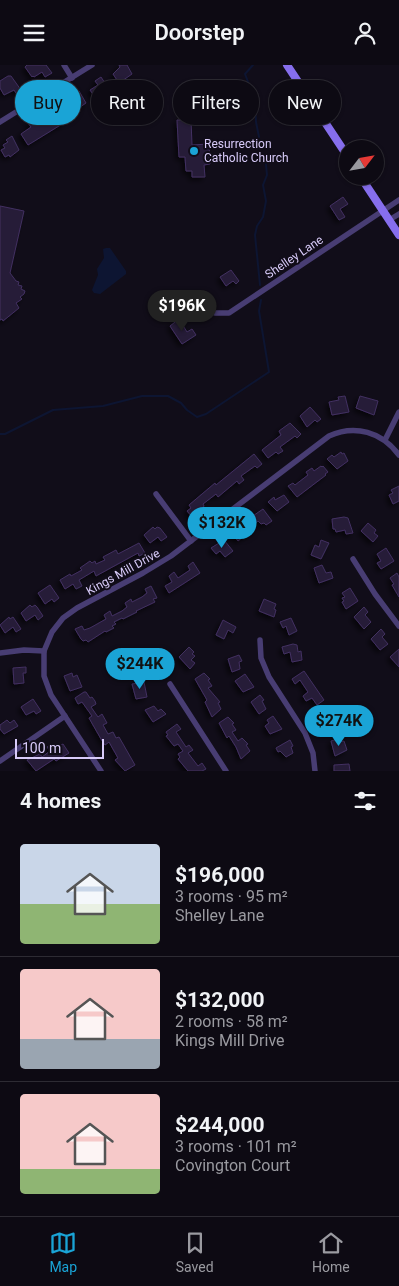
<!DOCTYPE html>
<meta charset="utf-8">
<style>
body{margin:0;font-family:Roboto,sans-serif;background:#1b1821;color:#f1f3f6;height:100vh;display:flex;flex-direction:column;font-size:19px;white-space:nowrap}
*{box-sizing:border-box;margin:0}
p{font-size:16px;color:#9a9aa0}
.icon{flex:none;width:28px;height:28px;fill:none;stroke:currentColor;stroke-width:2;stroke-linecap:round;stroke-linejoin:round}
.map{position:relative;height:706px;overflow:hidden}
.drawer{display:flex;flex-direction:column;background:#0d0a13;flex:1}
.drawer>*{flex:none}
.banner{position:absolute;left:15px;top:15px;width:370px;height:45px;display:flex;gap:10px}
.needle{width:32px;rotate:59deg}
.tools{position:absolute;left:339px;top:75px;display:grid;gap:10px}
.tools a{display:grid;place-items:center;width:45px;height:45px;border-radius:50%;background:#0d0a13;box-shadow:0 1px 4px #0004,0 0 0 1px #2d2b33;font-size:25px}
.scale{position:absolute;left:15px;bottom:12px;width:89px;box-sizing:border-box;padding-left:5px;border:2px solid #d8cbf9;border-top:0;font-size:14px;line-height:18px;white-space:nowrap;color:#d8cbf9;-webkit-text-stroke:4px #110d19;paint-order:stroke}
.price{position:absolute;translate:-50% -42px;padding:0 11px;border-radius:18px;background:#1aa4d6;color:#111;font-size:16px;line-height:32px;filter:drop-shadow(0 1px 2px #0008)}
.price::after{content:'';position:absolute;left:50%;top:30px;width:15px;height:11px;margin-left:-8px;background:inherit;clip-path:polygon(0 0,100% 0,50% 100%)}
.price.active{background:#222;color:#fff}
ul{padding:0;list-style:none}
li{display:flex;align-items:center;gap:15px;height:125px;padding:0 20px}
li+li{border-top:1px solid #2d2b33}
li span{display:grid;place-items:center;flex:none;width:140px;height:100px;border-radius:5px;color:#555}
li>.icon{margin-inline-start:auto}
span .icon{width:60px;height:60px;fill:#fffc;stroke-width:1}
li b{font-size:21px}
h2{display:flex;justify-content:space-between;align-items:center;height:60px;padding:0 20px;font-size:21px}
.chip{padding:0 18px;border-radius:22px;background:#0d0a13;box-shadow:0 1px 4px #0004,0 0 0 1px #2d2b33;font-size:18px;line-height:45px}
.chip.active{background:#1aa4d6;color:#111}
header{display:flex;justify-content:space-between;align-items:center;height:65px;padding:0 20px;background:#0d0a13;font-size:22px;font-weight:600}
.dock{display:flex;justify-content:space-around;align-items:center;height:70px;border-top:1px solid #2d2b33;background:#0d0a13;font-size:14px;color:#9a9aa0}
.dock a{display:grid;justify-items:center;gap:2px}
.dock .active{color:#1aa4d6}
.map>svg:first-child{display:block}
.water{fill:#0d1532}
.lines{fill:none;stroke-linecap:round;stroke-linejoin:round}
.stream{stroke:#0d1532;stroke-width:2}
.building{fill:#261b38;stroke:#423061;filter:url(#shadow)}
.street{stroke:#483d73;stroke-width:5.5}
.secondary{stroke:#866eed;stroke-width:8}
.poi-dot{fill:#1aa4d6;stroke:#110d19;stroke-width:2}
.labels{text-anchor:middle;stroke-width:4;stroke-linejoin:round;paint-order:stroke}
.poi-label{font-size:12px;fill:#d8cbf9;stroke:#110d19;text-anchor:start}
.street-label{font-size:12px;fill:#d8cbf9;stroke:#110d19}
</style>
<header><svg class="icon" aria-label="menu" viewBox="0 0 24 24"><path d="M4 6h16M4 12h16M4 18h16"/></svg>Doorstep<svg class="icon" aria-label="person" viewBox="0 0 24 24"><circle cx="12" cy="8" r="4"/><path d="M4 21q1-7 8-7t8 7"/></svg></header>
<div class="map">
<svg width="399" height="706" viewBox="0 0 399 706">
<defs>
<filter id="shadow"><feDropShadow dx="-3" dy="3" stdDeviation="2.5" flood-color="#0009"/></filter>
</defs>
<rect width="100%" height="100%" fill="#110d19"/>
<path class="water" d="M106,183H110L126,206V209L100,229L94,228L92,225L98,210L97,204L104,193L103,184Z"/>
<g class="lines">
<g class="stream">
<path d="M253,0L245,9L255,35L256,57L259,72"/>
<path d="M260,220L255,170L257,161L263,152L266,136L263,120L267,110L265,90"/>
<path d="M0,369H5L53,345L103,341L142,331H168L181,338L187,345L197,352L206,349L269,307L259,246L261,235"/>
</g>
</g>
<g class="building">
<path d="M27,0H46L52,8L45,12L42,7L34,12L33,11L32,12L25,2Z"/>
<path d="M119,0H127L132,9L119,18L113,9L120,2Z"/>
<path d="M8,11H11L21,25L16,28L14,25L4,30L0,23V16Z"/>
<path d="M101,12L112,29L106,33L104,31L97,35L90,25L98,20L95,16Z"/>
<path d="M79,26L86,38L77,44L75,41L70,44L65,35Z"/>
<path d="M57,41L67,56L28,80L21,69L31,62L28,58L34,55L37,60L54,49L51,45Z"/>
<path d="M177,55H191L192,80L209,79L210,99L204,100L205,112H192V106H186L185,92H179Z"/>
<path d="M12,71L19,85L10,92L9,90L5,92L1,85L5,83L3,80L8,77L6,75Z"/>
<path d="M343,132L348,139L340,144L345,152L339,155L330,141Z"/>
<path d="M0,141L24,146L10,208L16,216L19,217L18,220L22,221L21,224L25,226L24,229L20,232L22,234L16,238L19,243L3,256L2,254L0,255Z"/>
<path d="M231,205L239,216L236,219L233,216L226,221L220,212Z"/>
<path d="M179,254L187,267L192,264L196,270L182,279L170,261Z"/>
<path d="M345,331L349,347L332,350L329,337L339,335L338,332Z"/>
<path d="M360,331L378,336L374,350L356,343Z"/>
<path d="M310,342L321,354L317,357L315,355L307,362L300,351Z"/>
<path d="M290,358L301,369L297,373L295,371L280,382L283,386L278,389L276,387L268,393L262,385L281,370L279,366Z"/>
<path d="M341,387L342,389L344,388L348,396L337,404L327,394L332,390L334,392Z"/>
<path d="M254,389L262,399L257,403L255,401L241,411L244,415L239,419L237,416L218,432L216,429L203,439L204,441L202,444L193,453L187,446L191,443L189,440L215,418L216,420Z"/>
<path d="M321,401L322,402L323,401L328,407L325,409L326,410L297,432L288,421L293,418L295,420L308,410L306,407L312,403L314,406Z"/>
<path d="M399,421V436L393,439L389,430L393,428L391,425Z"/>
<path d="M284,430L289,437L277,446L268,437L274,432L275,435Z"/>
<path d="M263,444L272,456L266,460L264,458L261,459L258,456L248,464L250,466L238,476L234,471L233,472L229,466L234,462L235,464L238,462L239,463L251,454L250,453Z"/>
<path d="M344,452L348,453L353,468L346,469L345,465L336,467L335,464H333L332,454Z"/>
<path d="M368,458L376,465L374,468L378,471L373,477L361,466Z"/>
<path d="M153,462L155,464L157,462L160,463L167,472L161,476L158,472L150,478L144,470Z"/>
<path d="M224,475L233,486L225,492L220,486L216,489L211,483Z"/>
<path d="M321,475L329,478L321,494L311,490L315,480L319,482Z"/>
<path d="M139,478L145,488L139,491L138,488L96,511L94,506L79,515L82,521L76,524L73,519L65,524L60,515L70,509L71,511L82,505L80,503L90,496L92,498L95,496L96,499L105,495L103,492L116,485L118,489Z"/>
<path d="M386,483L394,496L381,504L377,498L381,496L377,489Z"/>
<path d="M193,497L200,508L169,528L165,521L172,517L169,511L174,507L178,513L190,505L188,501Z"/>
<path d="M322,500L326,508L331,507L333,513L319,518L314,503Z"/>
<path d="M397,508L399,512V532L392,520L394,519L390,513Z"/>
<path d="M50,520L59,533L54,537L52,534L45,539L38,528Z"/>
<path d="M151,521L157,533L153,534L155,537L136,546L137,547L123,554L122,553L114,557L116,559L112,561L114,563L106,567L105,566L88,577L86,575L83,576L81,574L75,564L82,561L84,565L90,563L106,554L104,550L110,546L112,551L122,546L127,542L125,538L131,534L132,537L142,532L147,528L145,524Z"/>
<path d="M350,523L358,536L346,544L342,537L344,536L342,533L345,532L342,528Z"/>
<path d="M264,534L276,539L274,544L276,545L274,552L259,546Z"/>
<path d="M30,540L32,542L35,540L37,542L43,551L38,555L35,550L26,556L21,548Z"/>
<path d="M364,542L368,547L365,550L371,557L364,564L354,552Z"/>
<path d="M9,552L10,554L13,552L21,564L16,567L13,562L5,568L0,560Z"/>
<path d="M291,553L297,566L289,570L286,561L283,563L280,557Z"/>
<path d="M223,555L236,562L233,568L228,565L224,574L216,570Z"/>
<path d="M381,564L385,569L382,572L388,579L380,585L371,574Z"/>
<path d="M293,579L297,580L298,587L301,586L302,595L292,597L290,587L284,589L282,582Z"/>
<path d="M189,582L194,587L192,589L195,591L191,595L195,598L190,604L179,592Z"/>
<path d="M399,584V602L390,592Z"/>
<path d="M165,585V594L152,596L150,587Z"/>
<path d="M239,590L242,596L239,597L240,604L232,607L228,594Z"/>
<path d="M26,602V608H23L24,618L14,619L13,603Z"/>
<path d="M304,606L324,635L317,640L312,633L306,636L303,631L308,627L300,615L295,619L292,614Z"/>
<path d="M72,608L73,612L77,610L82,622L70,626L64,611Z"/>
<path d="M204,608L210,614L208,615L212,621L208,623L220,637L218,638L221,644L212,652L205,637L207,635L195,614Z"/>
<path d="M245,609L254,622L243,627L235,616Z"/>
<path d="M144,617L147,632L136,634L132,619Z"/>
<path d="M84,627H86L90,633L92,632L95,636L96,639L91,642L98,652L102,649L107,658L103,660L108,669L113,667L116,673L119,672L135,700L125,706L115,695L118,693L109,677L105,680L101,674L89,653L92,651L82,637L78,639L75,633Z"/>
<path d="M260,630L264,635L262,636L266,644L259,649L251,637Z"/>
<path d="M33,634L41,646L36,649L34,646L26,650L21,642Z"/>
<path d="M154,641L158,646L161,644L166,649L153,657L145,645Z"/>
<path d="M330,646L338,658L328,664L324,657L322,659L318,653Z"/>
<path d="M273,651L282,664L270,669L265,661L269,658L267,655Z"/>
<path d="M228,652L234,658L232,659L236,665L232,667L238,676L242,673L248,679L246,680L250,686L241,694L236,682L229,671L227,673L219,658Z"/>
<path d="M7,655L10,658L14,655L18,661L4,669L0,664V660Z"/>
<path d="M177,659L181,664L176,667L186,682L189,680L193,685L188,688L198,701L202,698L206,704L202,706H188L178,694L180,692L178,689L183,686L178,679L174,681L166,671L168,670L166,667Z"/>
<path d="M338,674L339,677L344,676L347,685L335,691L331,676Z"/>
<path d="M290,675L293,681L291,682L293,688L286,692L280,686L278,687L276,683Z"/>
<path d="M52,679L55,683L63,679L69,688L56,696L54,694L36,706L27,695L40,689L42,692L50,686L47,682Z"/>
<path d="M349,699L350,706H334V700Z"/>
</g>
<g class="lines">
<g class="street">
<path d="M64,0L72,13"/>
<path d="M0,57L92,0"/>
<path d="M389,155L399,149"/>
<path d="M215,248H229L399,135"/>
<path d="M385,375L399,347"/>
<path d="M156,429L191,476"/>
<path d="M353,494L375,529L399,561"/>
<path d="M260,575L261,593L269,612L305,668L313,688L315,706"/>
<path d="M0,588L24,585L44,586"/>
<path d="M170,619L226,706"/>
<path d="M0,696L65,651"/>
<path d="M101,706L51,630L44,611V586L52,567L63,553L77,543L143,508L171,491L329,371C355,359 382,367 399,390"/>
</g>
<g class="secondary">
<path d="M287,0L348,92"/>
<path d="M360,111L399,170"/>
</g>
</g>
<circle class="poi-dot" cx="194" cy="86" r="5"/>
<g class="labels">
<g class="poi-label">
<text x="204" y="83">Resurrection<tspan x="204" dy="14">Catholic Church</tspan></text>
</g>
<g class="street-label">
<text transform="translate(294 192) rotate(-34)" y="4">Shelley Lane</text>
<text transform="translate(123 507) rotate(-29)" y="4">Kings Mill Drive</text>
</g>
</g>
</svg>
<div class="tools">
<a><svg class="needle" viewBox="-14 -14 28 28"><path d="M0-13l5 13h-10z" fill="#e53935"/><path d="M0 13l5-13h-10z" fill="#9a9aa0"/></svg></a>
</div>
<div class="scale">100 m</div>
<b class="price active" style="left:182px;top:267px">$196K</b>
<b class="price" style="left:222px;top:484px">$132K</b>
<b class="price" style="left:140px;top:625px">$244K</b>
<b class="price" style="left:339px;top:682px">$274K</b>
<div class="banner">
<a class="chip active">Buy</a>
<a class="chip">Rent</a>
<a class="chip">Filters</a>
<a class="chip">New</a>
</div>
</div>
<section class="drawer">
<h2>4 homes<svg class="icon" aria-label="filters" viewBox="0 0 24 24"><path d="M4 7h16M4 17h16"/><circle cx="9" cy="7" r="2"/><circle cx="15" cy="17" r="2"/></svg></h2>
<ul>
<li><span style="background:linear-gradient(#c9d6e8 60%,#8fb573 0)"><svg class="icon" aria-label="home" viewBox="0 0 24 24"><path d="M3 11l9-7 9 7M6 9v11h12V9"/></svg></span><div><b>$196,000</b><p>3 rooms · 95 m²</p><p>Shelley Lane</p></div></li>
<li><span style="background:linear-gradient(#f6c9c9 70%,#9aa5b1 0)"><svg class="icon" aria-label="home" viewBox="0 0 24 24"><path d="M3 11l9-7 9 7M6 9v11h12V9"/></svg></span><div><b>$132,000</b><p>2 rooms · 58 m²</p><p>Kings Mill Drive</p></div></li>
<li><span style="background:linear-gradient(#f6c9c9 75%,#8fb573 0)"><svg class="icon" aria-label="home" viewBox="0 0 24 24"><path d="M3 11l9-7 9 7M6 9v11h12V9"/></svg></span><div><b>$244,000</b><p>3 rooms · 101 m²</p><p>Covington Court</p></div></li>
</ul>
</section>
<nav class="dock">
<a class="active"><svg class="icon" aria-label="map" viewBox="0 0 24 24"><path d="M3 6l6-2 6 2 6-2v14l-6 2-6-2-6 2zM9 4v14M15 6v14"/></svg>Map</a>
<a><svg class="icon" aria-label="saved" viewBox="0 0 24 24"><path d="M7 4h10v16l-5-4-5 4z"/></svg>Saved</a>
<a><svg class="icon" aria-label="home" viewBox="0 0 24 24"><path d="M3 11l9-7 9 7M6 9v11h12V9"/></svg>Home</a>
</nav>
